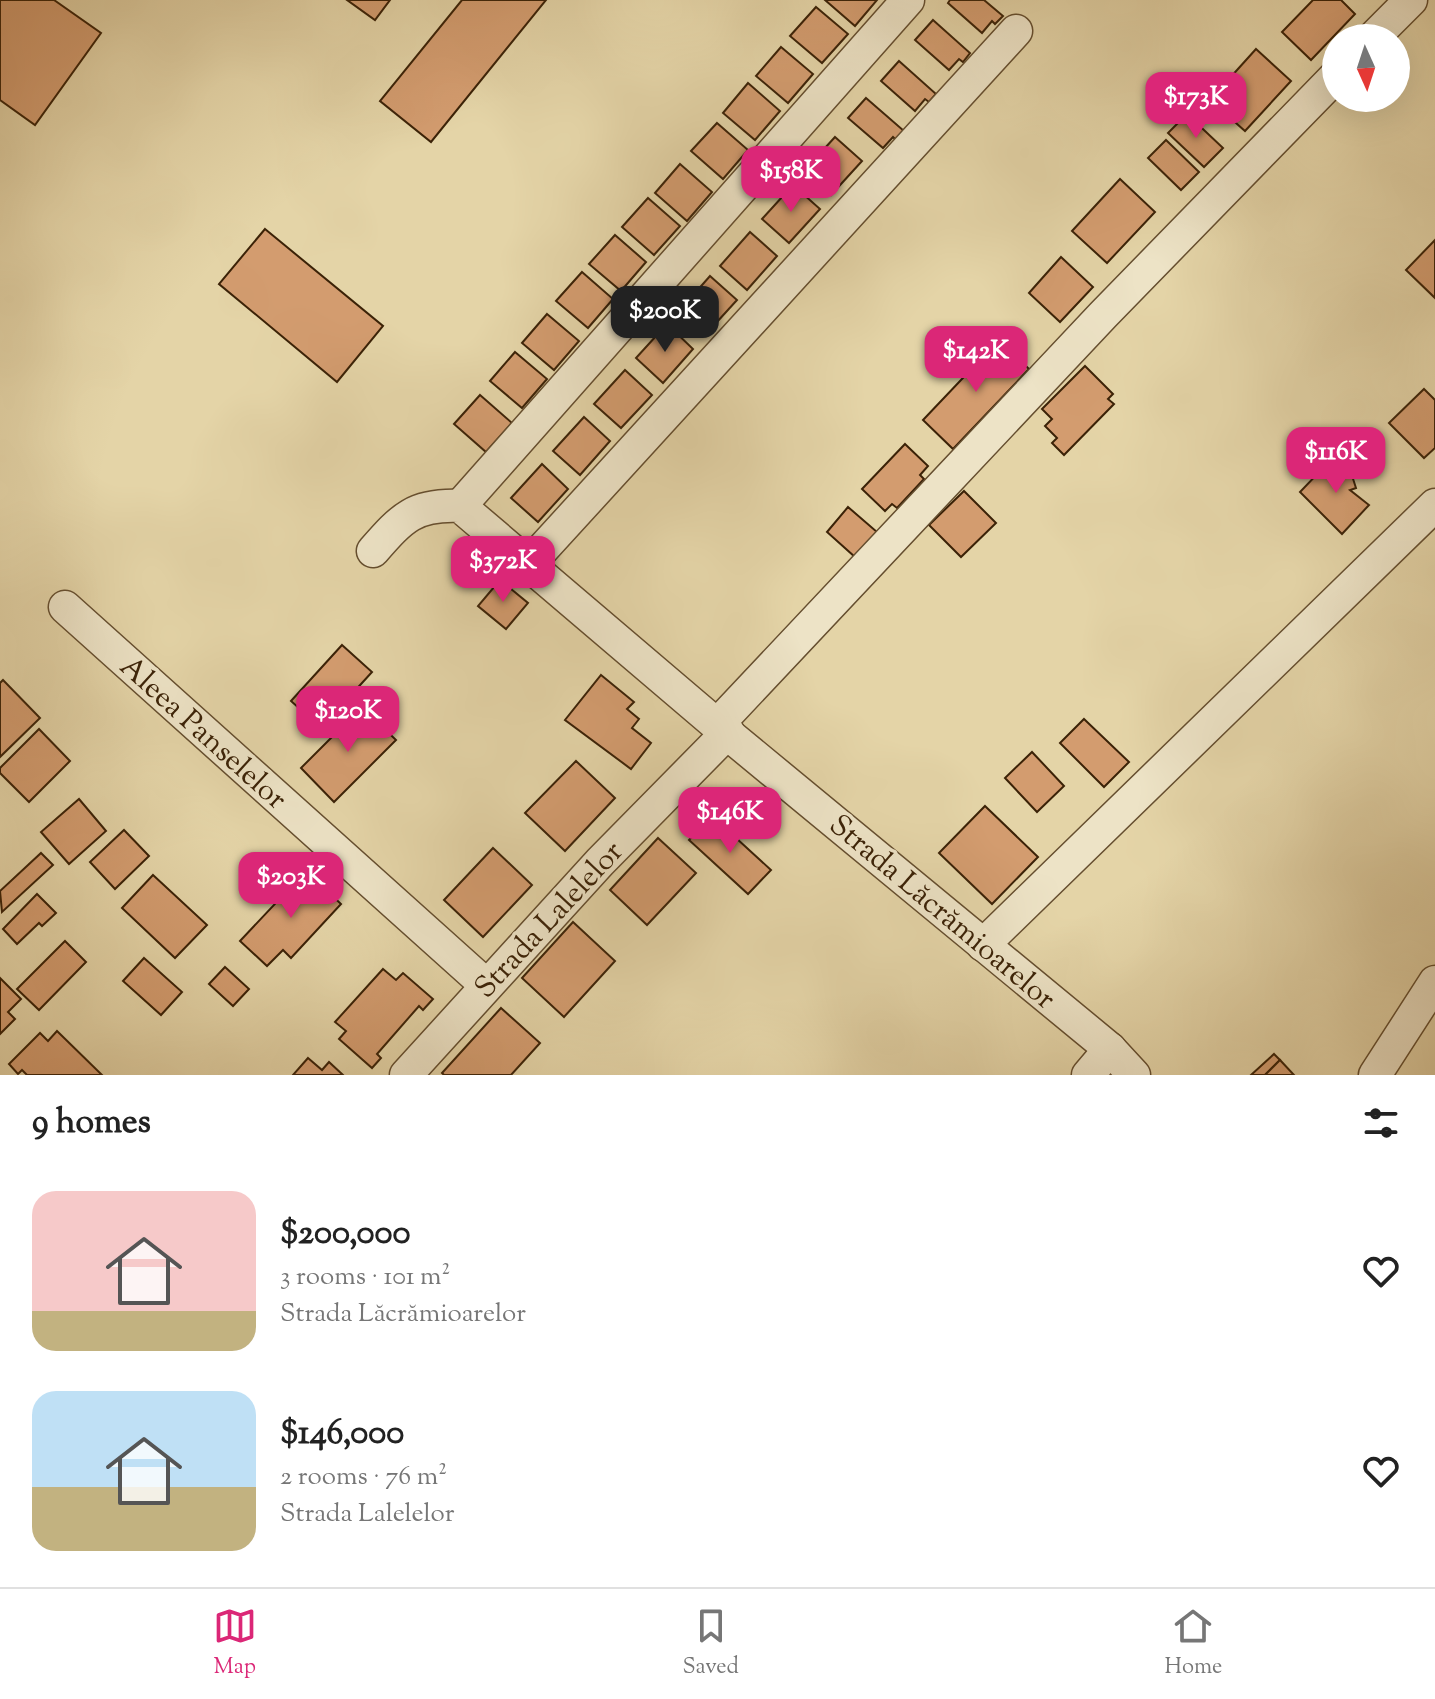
<!DOCTYPE html>
<meta charset="utf-8">
<style>
body{margin:0;font-family:"Sorts Mill Goudy",serif;background:#f2f2f2;color:#222;height:100vh;display:flex;flex-direction:column;font-size:30px;white-space:nowrap}
*{box-sizing:border-box;margin:0}
p{font-size:26px;color:#767676}
.icon{flex:none;width:44px;height:44px;fill:none;stroke:currentColor;stroke-width:2;stroke-linecap:round;stroke-linejoin:round}
.map{position:relative;height:1075px;overflow:hidden}
.panel{display:flex;flex-direction:column;background:#fff;flex:1}
.panel>*{flex:none}
.needle{width:52px;rotate:177deg}
.tools{position:absolute;left:1322px;top:24px;display:grid;gap:16px}
.tools a{display:grid;place-items:center;width:88px;height:88px;border-radius:50%;background:#fff;box-shadow:0 8px 32px #0002;font-size:40px}
.price{position:absolute;translate:-50% -68px;padding:0 18px;border-radius:16px;background:#db2777;color:#fff;font-size:26px;line-height:52px;filter:drop-shadow(0 2px 4px #0008)}
.price::after{content:'';position:absolute;left:50%;top:48px;width:24px;height:18px;margin-left:-12px;background:inherit;clip-path:polygon(0 0,100% 0,50% 100%)}
.price.active{background:#222;color:#fff}
ul{padding:0;list-style:none}
li{display:flex;align-items:center;gap:24px;height:200px;padding:0 32px}
li span{display:grid;place-items:center;flex:none;width:224px;height:160px;border-radius:24px;color:#555}
li>.icon{margin-inline-start:auto}
span .icon{width:96px;height:96px;fill:#fffc;stroke-width:1}
li b{font-size:34px}
h2{display:flex;justify-content:space-between;align-items:center;height:96px;padding:0 32px;font-size:34px}
.tab-bar{display:flex;justify-content:space-around;align-items:center;height:112px;border-top:2px solid #e0e0e0;background:#fff;font-size:22px;color:#767676}
.tab-bar a{display:grid;justify-items:center;gap:4px}
.tab-bar .active{color:#db2777}
.map>svg:first-child{display:block}
.building{fill:#d39c6f;stroke:#3b2207;stroke-width:2}
.lines{fill:none;stroke-linecap:round;stroke-linejoin:round}
.minor-casing{stroke:#654e2f;stroke-width:35}
.minor{stroke:#ede3c6;stroke-width:32}
.labels{text-anchor:middle;stroke-width:7;stroke-linejoin:round;paint-order:stroke}
.street-label{font-size:30px;fill:#3b2207;stroke:#ede3c6}
</style>
<div class="map">
<svg width="1435" height="1075" viewBox="0 0 1435 1075">
<rect width="100%" height="100%" fill="#e4d4a7"/>
<filter id="stains"><feTurbulence type="fractalNoise" baseFrequency=".0025" numOctaves="4"/><feColorMatrix values="0 0 0 0 .2 0 0 0 0 .09 0 0 0 0 .02 0 0 0 .5 -.17"/></filter>
<radialGradient id="worn" r=".72"><stop offset=".6" stop-color="#630" stop-opacity="0"/><stop offset="1" stop-color="#630" stop-opacity=".3"/></radialGradient>
<g class="building">
<path d="M0,0H54L101,33L35,125L0,100Z"/>
<path d="M347,0H390L375,20Z"/>
<path d="M462,0H546L431,142L380,101Z"/>
<path d="M825,0H877L855,26Z"/>
<path d="M950,0H984L1003,16L995,24L992,21L982,33L948,3Z"/>
<path d="M1313,0H1341L1355,14L1311,60L1282,32Z"/>
<path d="M816,7L848,34L822,63L790,36Z"/>
<path d="M933,20L970,53L963,62L959,59L949,70L915,40Z"/>
<path d="M781,47L813,74L788,103L756,76Z"/>
<path d="M1256,49L1291,81L1245,131L1210,100Z"/>
<path d="M899,61L936,94L929,102L925,99L915,111L881,81Z"/>
<path d="M748,83L780,111L755,140L723,113Z"/>
<path d="M866,98L904,131L896,140L893,137L883,148L848,118Z"/>
<path d="M1187,114L1223,148L1204,167L1168,133Z"/>
<path d="M717,123L748,150L723,179L691,151Z"/>
<path d="M835,137L862,161L831,195L804,171Z"/>
<path d="M1166,140L1199,172L1181,190L1148,158Z"/>
<path d="M680,164L712,192L687,221L655,193Z"/>
<path d="M1120,179L1155,212L1107,263L1072,231Z"/>
<path d="M793,185L820,209L789,243L762,219Z"/>
<path d="M648,198L680,226L654,255L622,227Z"/>
<path d="M265,229L383,326L337,382L219,284Z"/>
<path d="M750,232L777,256L747,290L720,266Z"/>
<path d="M615,235L646,262L621,291L589,264Z"/>
<path d="M1435,240V298L1406,270Z"/>
<path d="M1061,257L1093,287L1060,322L1029,293Z"/>
<path d="M582,272L613,299L588,328L556,301Z"/>
<path d="M710,276L737,300L706,334L680,310Z"/>
<path d="M547,314L579,341L554,370L522,343Z"/>
<path d="M667,324L693,349L663,383L636,358Z"/>
<path d="M999,340L1029,369L953,449L923,420Z"/>
<path d="M515,352L547,379L522,408L490,381Z"/>
<path d="M1085,366L1113,394L1108,399L1114,404L1064,455L1052,443L1057,438L1045,426L1052,419L1042,409Z"/>
<path d="M625,370L652,395L621,428L594,404Z"/>
<path d="M1424,389L1435,400V448L1424,458L1389,423Z"/>
<path d="M480,395L512,423L486,452L454,424Z"/>
<path d="M584,417L610,441L580,475L553,451Z"/>
<path d="M905,444L928,466L920,475L924,479L897,508L892,504L885,511L862,489Z"/>
<path d="M1346,457L1356,488L1350,490L1369,505L1342,534L1300,492L1322,469Z"/>
<path d="M542,464L568,489L538,522L511,498Z"/>
<path d="M964,491L996,523L961,557L929,525Z"/>
<path d="M848,507L877,532L855,557L827,532Z"/>
<path d="M500,580L528,603L506,629L478,606Z"/>
<path d="M342,645L372,672L321,728L291,701Z"/>
<path d="M601,675L634,702L627,709L639,719L632,728L651,743L631,769L565,720Z"/>
<path d="M3,680L40,718L0,757V683Z"/>
<path d="M362,707L396,740L334,802L301,768Z"/>
<path d="M1084,719L1129,762L1104,787L1060,743Z"/>
<path d="M39,729L70,761L29,802L0,773V768Z"/>
<path d="M1032,752L1064,786L1037,812L1005,778Z"/>
<path d="M576,761L615,798L565,851L525,813Z"/>
<path d="M79,799L106,831L69,864L41,832Z"/>
<path d="M985,806L1038,857L992,904L939,853Z"/>
<path d="M712,816L771,870L748,894L689,840Z"/>
<path d="M124,830L149,856L115,889L90,862Z"/>
<path d="M658,838L696,873L647,925L610,890Z"/>
<path d="M493,848L532,885L483,937L444,900Z"/>
<path d="M41,853L53,865L2,912L0,891Z"/>
<path d="M306,871L341,904L291,958L283,950L267,966L240,941Z"/>
<path d="M153,875L207,925L175,958L122,908Z"/>
<path d="M37,894L56,913L42,926L39,923L17,944L3,929Z"/>
<path d="M573,922L615,961L564,1017L522,978Z"/>
<path d="M65,941L86,962L39,1010L17,989Z"/>
<path d="M144,958L182,992L161,1015L123,981Z"/>
<path d="M225,967L249,989L233,1006L209,984Z"/>
<path d="M383,969L396,980L403,973L433,999L423,1010L419,1006L377,1054L381,1058L372,1068L339,1039L346,1031L335,1022Z"/>
<path d="M0,978L21,999L8,1012L15,1019L0,1034Z"/>
<path d="M501,1008L540,1043L511,1075H444L442,1073Z"/>
<path d="M57,1031L102,1075H27L22,1070L18,1074L9,1064L40,1033L48,1041Z"/>
<path d="M1274,1054L1280,1060L1265,1075H1251Z"/>
<path d="M308,1058L322,1070L329,1062L343,1075H293Z"/>
<path d="M1280,1060L1294,1075H1265Z"/>
</g>
<g class="lines">
<g class="minor-casing">
<g id="minor">
<path d="M1373,38L1411,0"/>
<path d="M460,506L908,0"/>
<path d="M373,551C402,518 414,504 460,506L717,725L1110,1049L1134,1075"/>
<path d="M528,565L1016,31"/>
<path d="M65,607L486,985"/>
<path d="M717,725L1103,315L1336,76"/>
<path d="M983,945L1435,505"/>
<path d="M406,1075L600,862L728,732"/>
<path d="M1088,1075L1110,1049"/>
<path d="M1375,1075L1435,982"/>
</g>
</g>
<use href="#minor" class="minor"/>
</g>
<g class="labels">
<g class="street-label">
<text transform="translate(204 732) rotate(42)" y="10">Aleea Panselelor</text>
<text transform="translate(943 911) rotate(40)" y="10">Strada Lăcrămioarelor</text>
<text transform="translate(548 919) rotate(-47)" y="10">Strada Lalelelor</text>
</g>
</g>
<rect width="100%" height="100%" filter="url(#stains)"/>
<rect width="100%" height="100%" fill="url(#worn)"/>
</svg>
<div class="tools">
<a><svg class="needle" viewBox="-14 -14 28 28"><path d="M0-13l5 13h-10z" fill="#e53935"/><path d="M0 13l5-13h-10z" fill="#767676"/></svg></a>
</div>
<b class="price" style="left:1196px;top:140px">$173K</b>
<b class="price" style="left:791px;top:214px">$158K</b>
<b class="price active" style="left:665px;top:354px">$200K</b>
<b class="price" style="left:976px;top:394px">$142K</b>
<b class="price" style="left:1336px;top:495px">$116K</b>
<b class="price" style="left:503px;top:604px">$372K</b>
<b class="price" style="left:348px;top:754px">$120K</b>
<b class="price" style="left:730px;top:855px">$146K</b>
<b class="price" style="left:291px;top:920px">$203K</b>
</div>
<section class="panel">
<h2>9 homes<svg class="icon" aria-label="filters" viewBox="0 0 24 24"><path d="M4 7h16M4 17h16"/><circle cx="9" cy="7" r="2"/><circle cx="15" cy="17" r="2"/></svg></h2>
<ul>
<li><span style="background:linear-gradient(#f6c9c9 75%,#c2b280 0)"><svg class="icon" aria-label="home" viewBox="0 0 24 24"><path d="M3 11l9-7 9 7M6 9v11h12V9"/></svg></span><div><b>$200,000</b><p>3 rooms · 101 m²</p><p>Strada Lăcrămioarelor</p></div><svg class="icon" aria-label="heart" viewBox="0 0 24 24"><path d="M12 20l-8-8c-3-5 5-10 8-4 3-6 11-1 8 4z"/></svg></li>
<li><span style="background:linear-gradient(#bfe0f5 60%,#c2b280 0)"><svg class="icon" aria-label="home" viewBox="0 0 24 24"><path d="M3 11l9-7 9 7M6 9v11h12V9"/></svg></span><div><b>$146,000</b><p>2 rooms · 76 m²</p><p>Strada Lalelelor</p></div><svg class="icon" aria-label="heart" viewBox="0 0 24 24"><path d="M12 20l-8-8c-3-5 5-10 8-4 3-6 11-1 8 4z"/></svg></li>
</ul>
</section>
<nav class="tab-bar">
<a class="active"><svg class="icon" aria-label="map" viewBox="0 0 24 24"><path d="M3 6l6-2 6 2 6-2v14l-6 2-6-2-6 2zM9 4v14M15 6v14"/></svg>Map</a>
<a><svg class="icon" aria-label="saved" viewBox="0 0 24 24"><path d="M7 4h10v16l-5-4-5 4z"/></svg>Saved</a>
<a><svg class="icon" aria-label="home" viewBox="0 0 24 24"><path d="M3 11l9-7 9 7M6 9v11h12V9"/></svg>Home</a>
</nav>
